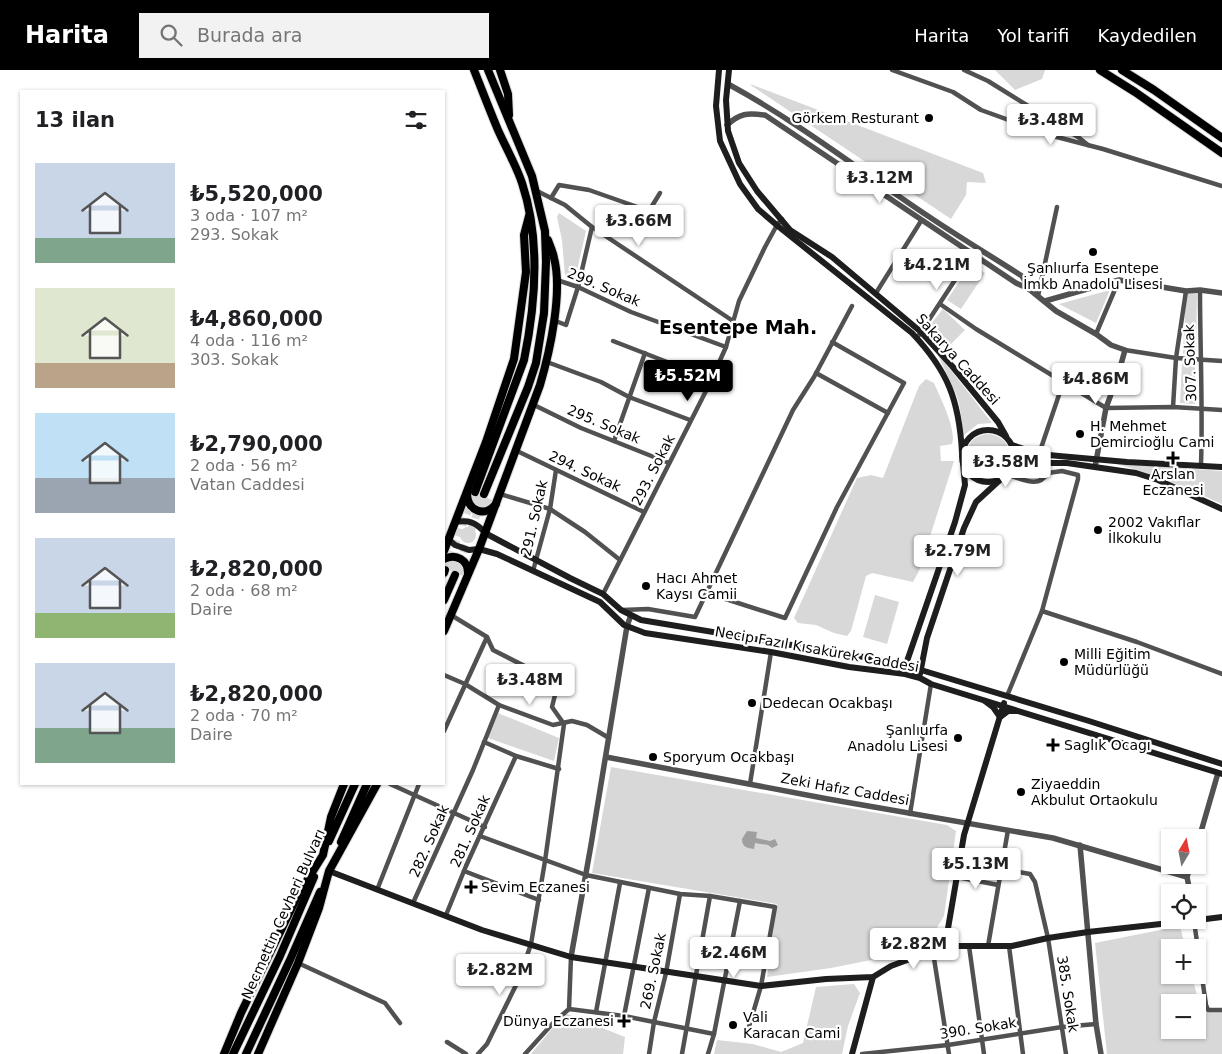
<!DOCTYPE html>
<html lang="tr">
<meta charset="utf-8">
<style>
body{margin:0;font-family:"DejaVu Sans",sans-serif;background:#f2f2f2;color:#202124;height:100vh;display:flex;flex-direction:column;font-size:19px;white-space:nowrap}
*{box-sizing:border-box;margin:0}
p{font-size:16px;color:#757577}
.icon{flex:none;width:28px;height:28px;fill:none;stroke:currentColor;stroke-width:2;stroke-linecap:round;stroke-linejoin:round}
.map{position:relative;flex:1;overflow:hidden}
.panel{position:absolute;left:20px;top:20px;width:425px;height:695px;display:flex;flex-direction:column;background:#fff;border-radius:0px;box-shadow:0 1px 4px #0004}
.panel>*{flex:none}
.needle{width:32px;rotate:10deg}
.buttons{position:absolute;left:1161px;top:759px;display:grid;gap:10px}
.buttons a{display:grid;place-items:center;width:45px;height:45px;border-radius:0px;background:#fff;box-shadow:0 1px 4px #0004;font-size:25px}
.price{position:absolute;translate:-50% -42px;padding:0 11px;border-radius:5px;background:#fff;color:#222;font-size:16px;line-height:32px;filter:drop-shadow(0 1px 2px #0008)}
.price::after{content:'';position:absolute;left:50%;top:30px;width:15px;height:11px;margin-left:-8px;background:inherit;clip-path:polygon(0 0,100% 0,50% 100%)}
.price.on{background:#000;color:#fff}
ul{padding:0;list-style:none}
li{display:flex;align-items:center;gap:15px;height:125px;padding:0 15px}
li span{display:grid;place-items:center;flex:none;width:140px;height:100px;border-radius:0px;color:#555}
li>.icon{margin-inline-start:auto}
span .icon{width:60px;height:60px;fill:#fffc;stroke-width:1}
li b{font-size:21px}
h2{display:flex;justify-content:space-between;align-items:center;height:60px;padding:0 15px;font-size:21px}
header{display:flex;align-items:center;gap:30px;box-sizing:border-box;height:70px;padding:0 25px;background:#000;color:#fff}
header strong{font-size:24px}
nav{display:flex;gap:28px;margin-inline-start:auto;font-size:18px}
.search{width:350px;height:45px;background:#f2f2f2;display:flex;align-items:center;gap:12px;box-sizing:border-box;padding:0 18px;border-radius:0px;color:#757577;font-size:19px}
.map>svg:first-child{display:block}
.green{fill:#d8d8d8;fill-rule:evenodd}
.water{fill:#9f9f9f}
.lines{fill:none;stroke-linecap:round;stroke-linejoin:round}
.primary-tunnel{stroke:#d9d9d9;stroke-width:8;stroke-dasharray:8 4;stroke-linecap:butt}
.primary-casing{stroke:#dbdbdb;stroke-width:10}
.trunk-casing{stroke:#dbdbdb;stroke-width:10}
.minor{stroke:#515151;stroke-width:4.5}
.tertiary{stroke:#515151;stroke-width:5.5}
.secondary{stroke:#1e1e1e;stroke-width:6}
.primary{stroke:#000;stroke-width:8}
.trunk{stroke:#000;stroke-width:8}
.poi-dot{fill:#000;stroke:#fff;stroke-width:2}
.labels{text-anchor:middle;stroke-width:4.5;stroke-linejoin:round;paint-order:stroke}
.poi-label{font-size:14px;fill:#000;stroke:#fff;text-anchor:start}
.street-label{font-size:14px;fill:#000;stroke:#fff}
.district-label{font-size:19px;font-weight:bold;fill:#000;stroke:#fff}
</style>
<header>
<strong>Harita</strong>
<div class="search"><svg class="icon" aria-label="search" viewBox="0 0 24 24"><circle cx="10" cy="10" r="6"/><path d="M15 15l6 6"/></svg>Burada ara</div>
<nav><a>Harita</a><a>Yol tarifi</a><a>Kaydedilen</a></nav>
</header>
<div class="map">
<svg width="1222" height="984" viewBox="0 0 1222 984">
<rect width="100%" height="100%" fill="#fff"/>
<g class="green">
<path d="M995,0H1045L1042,9L1015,20Z"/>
<path d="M750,14L983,103L986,113L967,112L966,125L951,149L752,16Z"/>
<path d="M559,143L586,161L575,209L565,206L562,170L557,147Z"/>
<path d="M971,194L985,203L961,239L947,230Z"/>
<path d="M1110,220L1096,253L1059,234Z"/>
<path d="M1186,221L1197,222L1196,284H1183Z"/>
<path d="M943,239L965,260L946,279L931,261L930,257L934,250Z"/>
<path d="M936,281L992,353L978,354L964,365L959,333L956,324Z"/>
<path d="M1182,293L1195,294V334L1180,333Z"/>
<path d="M926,309L934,313C940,327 957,360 952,374L940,376L941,391H954L919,501L913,512L872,503L866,506L851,561L847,566L834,563L816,555L798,553L794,548L857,408L871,405L883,408L919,316Z"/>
<circle cx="988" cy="386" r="22"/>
<path d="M1112,393L1222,401V434C1186,418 1150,402 1112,393Z"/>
<path d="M471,422L493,430L489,435L481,438L474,435L470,427Z"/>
<circle cx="468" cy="465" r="8"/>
<path d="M453,490L460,492L464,496L463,506L444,498L446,492Z"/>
<path d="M875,525L899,532L887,574L863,567Z"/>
<path d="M498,643L559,668L554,691L488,668Z"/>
<path d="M611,697L947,755L956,761L944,846L927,874L901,884L831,898L767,907L777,834L592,803Z"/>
<path d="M1180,856L1185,877L1170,878V905H1192L1200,938L1203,942H1222V984H1107L1095,873ZM1170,932H1198V960H1170Z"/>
<path d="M854,914L860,923L848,956L842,984H714L717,970L753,974L781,982L803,973L816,917Z"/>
<path d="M565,943L625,967L623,984H531Z"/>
</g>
<path class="water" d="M747,761L757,762L756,768L770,771L775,769L778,775L772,778L768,775L755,773L754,779C747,778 742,777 742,769Z"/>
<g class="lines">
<g class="primary-tunnel">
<path d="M445,500L475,422"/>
<path d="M455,505L484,424"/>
</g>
<g class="primary-casing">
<g id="primary">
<path d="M474,0C482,20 490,41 498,60C506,78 516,95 522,113C541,170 536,232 524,290L475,422"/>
<path d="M500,0L508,24L509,45"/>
<path d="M467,423C467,441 485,448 496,434"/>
<path d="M484,424L528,317L536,293L544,243L546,192L545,161L532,106L488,0"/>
<path d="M444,481L486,372L514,289L526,202L524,165L529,146"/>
<path d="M444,489C456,483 468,490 468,503"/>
<path d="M444,503L445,500"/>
<path d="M444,530L455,505"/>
<path d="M444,561L479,479L540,315C550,281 563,222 554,188C553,182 550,176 548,170"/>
<path d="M329,771L355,714"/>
<path d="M341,772L367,714"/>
<path d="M224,984L241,943L298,825L323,785L331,747L344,714"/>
<path d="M233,984L280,886L314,807"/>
<path d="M246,984L290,890L320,822"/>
<path d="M258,984L298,893L319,838L329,801L377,714"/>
</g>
</g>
<g class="trunk-casing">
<g id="trunk">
<path d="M1100,0L1135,22L1222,83"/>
<path d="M1122,0L1154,20L1222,68"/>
</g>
</g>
<g class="minor">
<path d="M892,0L953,22L981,40L1053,66L1103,79L1222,116"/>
<path d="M964,0L988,11L1078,67L1088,75"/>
<path d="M535,120L565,135L592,157L733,251"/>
<path d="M551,128L559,115L589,120L646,140L652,136L660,123"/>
<path d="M557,210L578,217L631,242L726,277"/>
<path d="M1200,220C1200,278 1203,337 1201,395"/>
<path d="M876,223L921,151"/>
<path d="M1038,226L1057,137"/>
<path d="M940,234L976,259L1106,338L1173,337L1222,340"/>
<path d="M553,250L566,255L578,217L592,157"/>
<path d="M1096,264L1119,210"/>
<path d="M917,268L972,184"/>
<path d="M613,271L711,309"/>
<path d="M1125,280L1176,288L1222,291"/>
<path d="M547,292L601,312L629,327L690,350"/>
<path d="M816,303L888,343"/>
<path d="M532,334L581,358L669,393"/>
<path d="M1173,337L1176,288L1186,221"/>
<path d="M614,371L645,283"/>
<path d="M515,380L644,442"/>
<path d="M1039,384L1063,313"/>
<path d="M500,424L550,439L585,462L620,490"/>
<path d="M533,501L550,439L556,400"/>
<path d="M707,523L785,548L837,437L904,313L832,272"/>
<path d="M603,524L708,317L726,277L739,231L765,177L777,155L782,149"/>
<path d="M622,540L648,539L695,547L793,340L814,307L852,236"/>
<path d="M1042,541L1137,572L1222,604"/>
<path d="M451,545L487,567L493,580L558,613L552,637L564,654L545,791L531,874L519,909L487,974L478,984"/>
<path d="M444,605L465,614L499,635L553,655L572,651L587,655L609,668"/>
<path d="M1007,626L1042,541L1078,409V405L1062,401L1048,403C1038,419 1023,409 1008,405"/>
<path d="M444,661L487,567"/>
<path d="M484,672L516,686L559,699"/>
<path d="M390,714L485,757"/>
<path d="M750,714L771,582"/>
<path d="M910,744L931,614"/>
<path d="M480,766L586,805L680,824L710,826L775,837L761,916L748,960"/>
<path d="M1001,799L1030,804L1035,812L1048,868L1066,984"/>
<path d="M464,801L539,830"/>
<path d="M957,807L998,815"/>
<path d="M377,820L419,714"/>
<path d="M413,833L473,700L499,635"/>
<path d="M446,845L466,796L516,686"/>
<path d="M1194,851L1206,935L1208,940H1222"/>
<path d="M969,876L984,984"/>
<path d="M988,876L1008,760"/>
<path d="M1009,876L1023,984"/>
<path d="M933,882L949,984"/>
<path d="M298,893L385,933L400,953"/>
<path d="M569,939L624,946L714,964"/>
<path d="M596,942L620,813"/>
<path d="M624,946L649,818"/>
<path d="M447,972L466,984"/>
<path d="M525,984L554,952L569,939L571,887"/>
<path d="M649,984L654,952L666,903L680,824"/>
<path d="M682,984L710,826"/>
<path d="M708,984L714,964L740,831"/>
<path d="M862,984L948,975L1062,957L1096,954"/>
</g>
<g class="tertiary">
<path d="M728,14C798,52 862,102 928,146C959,167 991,186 1022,206L1029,219"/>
<path d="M727,55C740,43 747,43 765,45C849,101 932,157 1016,213L1029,219L1056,241L1096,264L1111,275L1125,280L1118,305L1106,338L1095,397"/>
<path d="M1045,231L1119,210L1186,221L1200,220L1222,223"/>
<path d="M606,687L828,729L1053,768L1187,807"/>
<path d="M1198,772L1218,703"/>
<path d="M1080,775L1096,954L1101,984"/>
<path d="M1190,822L1187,807L1191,795"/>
<path d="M571,887L591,775L627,556L631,545"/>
</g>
<g class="secondary">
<path d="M719,0L716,36L720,71L740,114L758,139L779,157L912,263C948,301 959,330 962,382"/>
<path d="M729,0L726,30L728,61L739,93L757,121L790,160L832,187L921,262L952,296L998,352L1006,366"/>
<circle cx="988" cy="386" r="26"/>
<path d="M1012,375L1039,384L1059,386L1127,392L1222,397"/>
<path d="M1007,404L1047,393H1067L1136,403L1158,410L1222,439"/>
<path d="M455,452C469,450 476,452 485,463L570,508L603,524L621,540L641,550L906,594L921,600L1089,651L1222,694"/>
<path d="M448,469L455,475L469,480L479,479L497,484L600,532L624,555L645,563L771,582L849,597L905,604L920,608L931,614L1222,704"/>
<path d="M905,597L955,452L965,415L963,393"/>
<path d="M920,604L927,568L964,458L976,432L1001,409"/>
<path d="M985,631L993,637L1000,647L1008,641H1016"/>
<path d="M329,801L482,860L571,887L761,916L826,909L873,907L891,896L945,876H1012L1048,868L1088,862L1197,850"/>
<path d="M1198,850L1222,847"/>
<path d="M945,876L964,765L1004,633"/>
<path d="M852,984L873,907"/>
</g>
<use href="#primary" class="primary"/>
<use href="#trunk" class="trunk"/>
</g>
<g class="poi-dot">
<circle cx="929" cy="48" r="5"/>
<circle cx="1093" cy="182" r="5"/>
<circle cx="1080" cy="364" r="5"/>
<path d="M1170.5 380.5h5v5h5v5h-5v5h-5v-5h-5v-5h5z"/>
<circle cx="1098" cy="460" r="5"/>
<circle cx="646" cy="516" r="5"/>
<circle cx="1064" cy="592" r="5"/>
<circle cx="752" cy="633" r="5"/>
<circle cx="958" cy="668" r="5"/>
<path d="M1050.5 667.5h5v5h5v5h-5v5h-5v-5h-5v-5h5z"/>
<circle cx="653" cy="687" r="5"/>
<circle cx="1021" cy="722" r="5"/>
<path d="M468.5 809.5h5v5h5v5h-5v5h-5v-5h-5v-5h5z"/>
<path d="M621.5 943.5h5v5h5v5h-5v5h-5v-5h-5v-5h5z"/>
<circle cx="733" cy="955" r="5"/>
</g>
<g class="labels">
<g class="poi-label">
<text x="919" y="53" text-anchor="end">Görkem Resturant</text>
<text x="1093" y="203" text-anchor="middle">Şanlıurfa Esentepe<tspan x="1093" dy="16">İmkb Anadolu Lisesi</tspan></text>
<text x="1090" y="361">H. Mehmet<tspan x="1090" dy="16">Demircioğlu Cami</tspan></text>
<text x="1173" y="409" text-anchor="middle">Arslan<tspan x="1173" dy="16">Eczanesi</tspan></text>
<text x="1108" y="457">2002 Vakıflar<tspan x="1108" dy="16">İlkokulu</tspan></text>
<text x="656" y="513">Hacı Ahmet<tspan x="656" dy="16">Kaysı Camii</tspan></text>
<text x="1074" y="589">Milli Eğitim<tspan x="1074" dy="16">Müdürlüğü</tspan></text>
<text x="762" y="638">Dedecan Ocakbaşı</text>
<text x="948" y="665" text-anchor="end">Şanlıurfa<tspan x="948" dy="16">Anadolu Lisesi</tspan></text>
<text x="1064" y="680">Saglık Ocagı</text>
<text x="663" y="692">Sporyum Ocakbaşı</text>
<text x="1031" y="719">Ziyaeddin<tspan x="1031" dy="16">Akbulut Ortaokulu</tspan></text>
<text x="481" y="822">Sevim Eczanesi</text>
<text x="743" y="952">Vali<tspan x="743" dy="16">Karacan Cami</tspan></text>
<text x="614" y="956" text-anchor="end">Dünya Eczanesi</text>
</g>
<g class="street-label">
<text transform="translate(604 217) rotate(23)" y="5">299. Sokak</text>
<text transform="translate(958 289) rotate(48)" y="5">Sakarya Caddesi</text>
<text transform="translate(1190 293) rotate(-92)" y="5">307. Sokak</text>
<text transform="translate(604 354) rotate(23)" y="5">295. Sokak</text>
<text transform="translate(653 400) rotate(-63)" y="5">293. Sokak</text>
<text transform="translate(585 401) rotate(25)" y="5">294. Sokak</text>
<text transform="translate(534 448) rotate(-77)" y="5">291. Sokak</text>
<text transform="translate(817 579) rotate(10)" y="5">Necip Fazıl Kısakürek Caddesi</text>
<text transform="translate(845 719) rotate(10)" y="5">Zeki Hafız Caddesi</text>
<text transform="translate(470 761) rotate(-66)" y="5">281. Sokak</text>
<text transform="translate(429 771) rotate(-66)" y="5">282. Sokak</text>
<text transform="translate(283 844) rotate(-66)" y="5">Necmettin Cevheri Bulvarı</text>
<text transform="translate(653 901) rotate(-78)" y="5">269. Sokak</text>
<text transform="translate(1068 924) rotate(81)" y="5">385. Sokak</text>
<text transform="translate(978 958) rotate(-9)" y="5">390. Sokak</text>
</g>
<g class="district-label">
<text x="738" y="264">Esentepe Mah.</text>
</g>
</g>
</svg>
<div class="buttons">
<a><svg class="needle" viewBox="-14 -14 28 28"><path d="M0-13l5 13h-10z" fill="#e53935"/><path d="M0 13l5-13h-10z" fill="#757577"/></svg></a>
<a><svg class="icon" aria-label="locate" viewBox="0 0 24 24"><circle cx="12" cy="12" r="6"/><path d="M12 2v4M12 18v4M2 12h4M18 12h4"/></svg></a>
<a>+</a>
<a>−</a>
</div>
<b class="price" style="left:1051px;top:76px">₺3.48M</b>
<b class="price" style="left:880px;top:134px">₺3.12M</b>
<b class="price" style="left:639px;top:177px">₺3.66M</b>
<b class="price" style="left:937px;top:221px">₺4.21M</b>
<b class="price on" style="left:688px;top:332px">₺5.52M</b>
<b class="price" style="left:1096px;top:335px">₺4.86M</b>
<b class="price" style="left:1006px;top:418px">₺3.58M</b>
<b class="price" style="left:958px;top:507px">₺2.79M</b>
<b class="price" style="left:530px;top:636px">₺3.48M</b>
<b class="price" style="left:976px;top:820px">₺5.13M</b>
<b class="price" style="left:914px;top:900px">₺2.82M</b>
<b class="price" style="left:734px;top:909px">₺2.46M</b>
<b class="price" style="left:500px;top:926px">₺2.82M</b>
<section class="panel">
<h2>13 ilan<svg class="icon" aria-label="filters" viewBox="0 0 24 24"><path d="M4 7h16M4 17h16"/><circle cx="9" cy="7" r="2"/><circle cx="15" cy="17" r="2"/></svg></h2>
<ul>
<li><span style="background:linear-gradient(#c9d6e8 75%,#7fa58c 0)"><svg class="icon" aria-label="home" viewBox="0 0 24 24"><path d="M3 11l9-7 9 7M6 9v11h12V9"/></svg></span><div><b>₺5,520,000</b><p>3 oda · 107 m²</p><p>293. Sokak</p></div></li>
<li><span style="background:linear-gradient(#dfe7d0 75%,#b9a48a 0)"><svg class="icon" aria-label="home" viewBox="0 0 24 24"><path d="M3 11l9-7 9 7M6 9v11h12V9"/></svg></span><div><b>₺4,860,000</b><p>4 oda · 116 m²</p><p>303. Sokak</p></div></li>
<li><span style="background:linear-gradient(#bfe0f5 65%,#9aa5b1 0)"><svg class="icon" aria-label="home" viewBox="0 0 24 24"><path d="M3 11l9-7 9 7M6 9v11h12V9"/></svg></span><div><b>₺2,790,000</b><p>2 oda · 56 m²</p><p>Vatan Caddesi</p></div></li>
<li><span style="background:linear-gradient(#c9d6e8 75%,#8fb573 0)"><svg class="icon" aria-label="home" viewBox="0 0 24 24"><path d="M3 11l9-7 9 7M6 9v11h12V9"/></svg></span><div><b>₺2,820,000</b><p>2 oda · 68 m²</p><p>Daire</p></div></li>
<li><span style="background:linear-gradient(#c9d6e8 65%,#7fa58c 0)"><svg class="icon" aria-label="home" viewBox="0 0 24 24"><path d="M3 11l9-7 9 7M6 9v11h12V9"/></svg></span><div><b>₺2,820,000</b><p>2 oda · 70 m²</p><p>Daire</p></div></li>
</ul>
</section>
</div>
